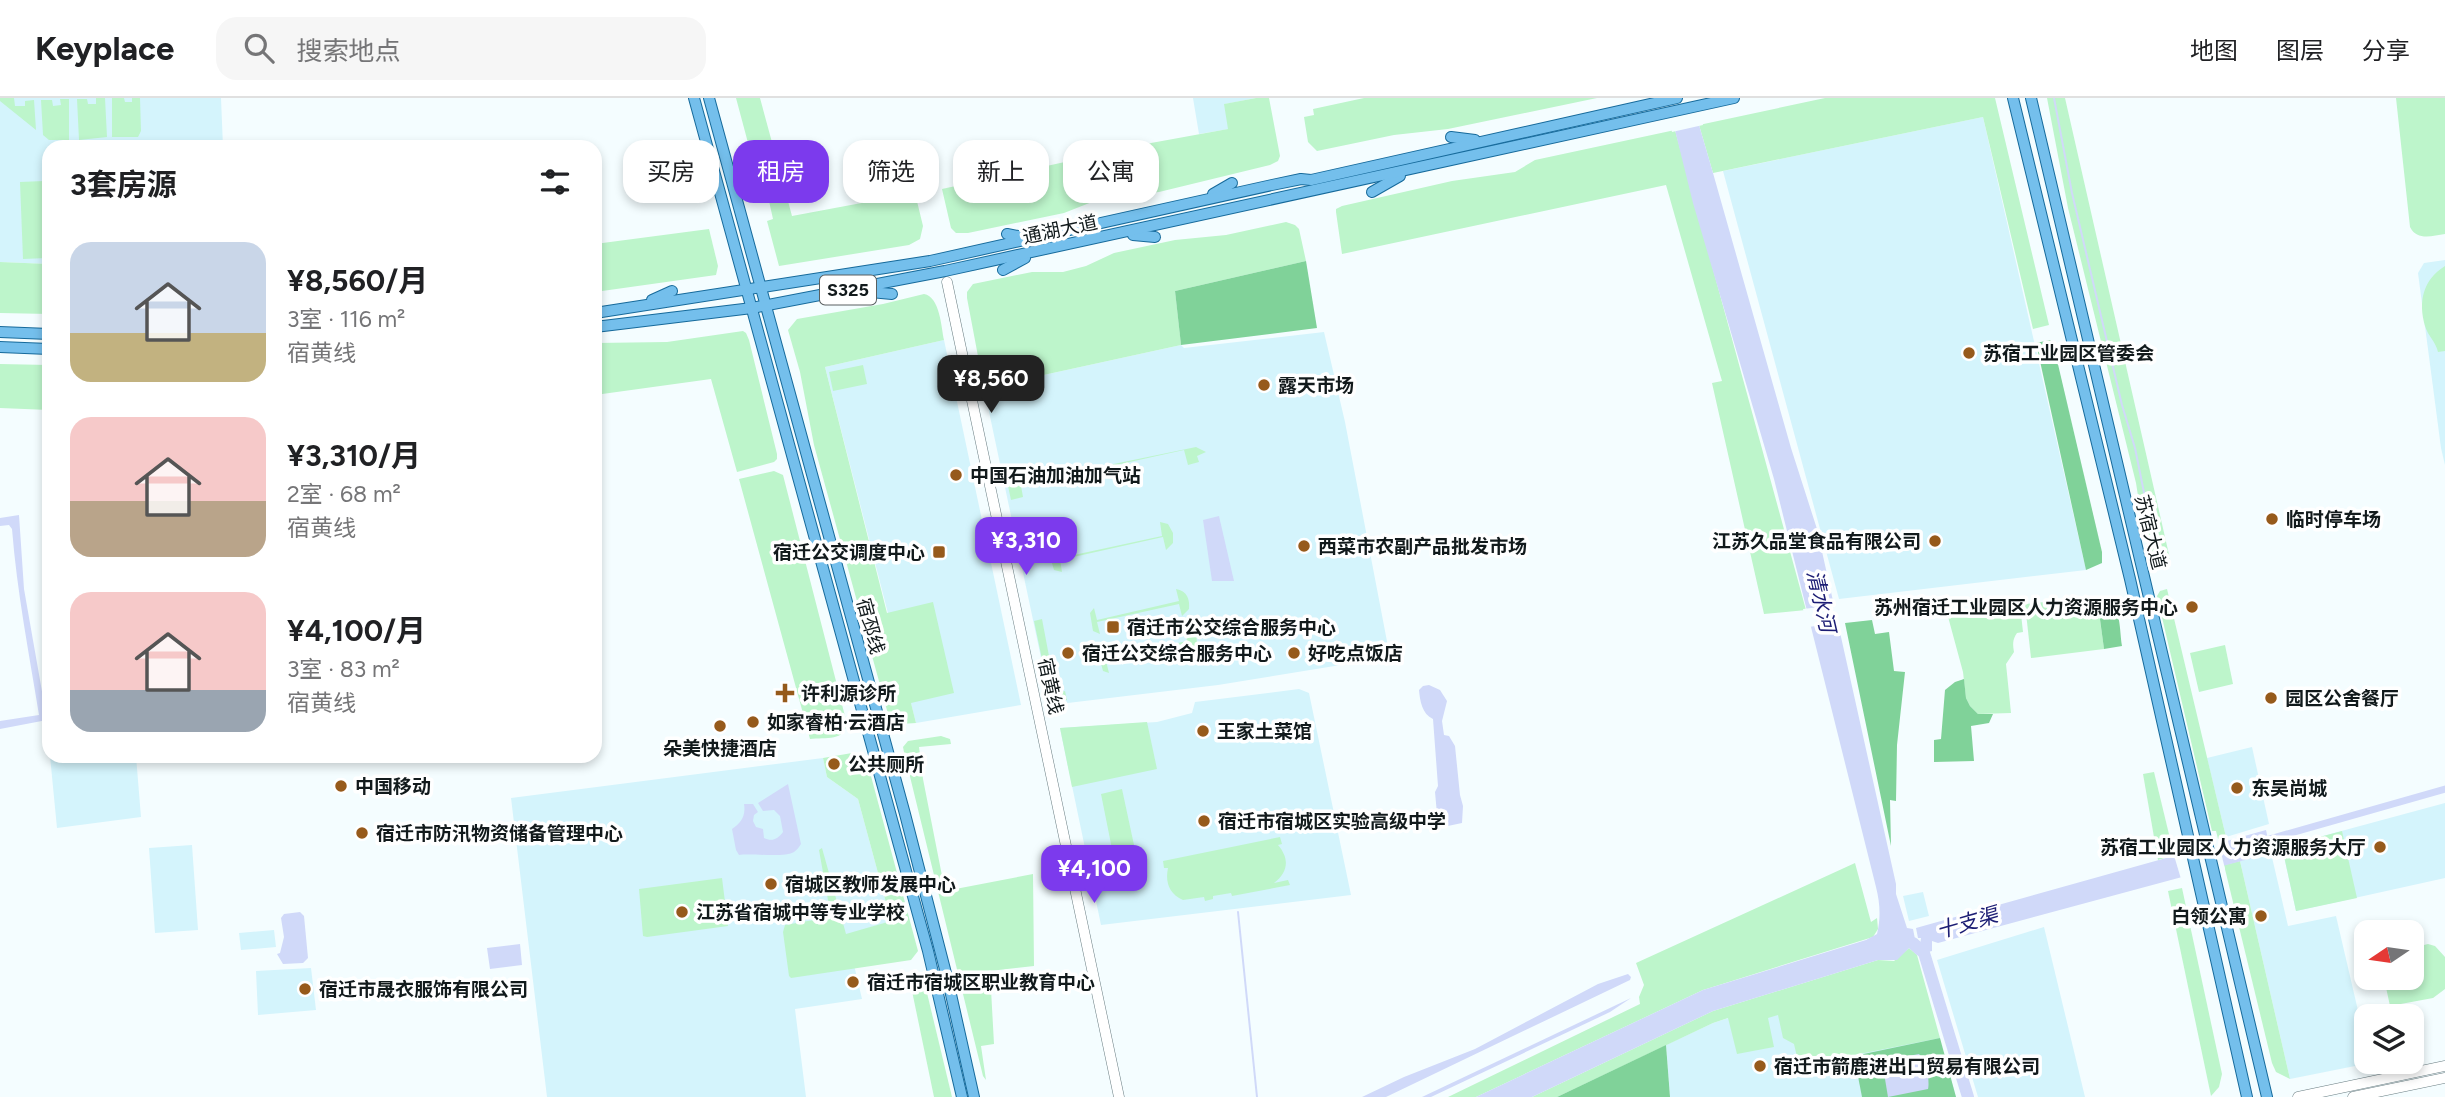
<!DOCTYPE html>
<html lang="zh">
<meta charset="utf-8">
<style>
body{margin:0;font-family:Figtree,"Noto Sans SC",sans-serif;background:#f6f6f6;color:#202124;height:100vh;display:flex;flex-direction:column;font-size:26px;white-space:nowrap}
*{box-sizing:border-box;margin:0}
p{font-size:23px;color:#757577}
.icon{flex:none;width:38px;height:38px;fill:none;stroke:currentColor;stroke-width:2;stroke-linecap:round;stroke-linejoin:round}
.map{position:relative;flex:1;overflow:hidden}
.side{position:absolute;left:42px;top:42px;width:560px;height:623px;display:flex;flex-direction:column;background:#fff;border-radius:21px;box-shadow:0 4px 10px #0003}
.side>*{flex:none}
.guide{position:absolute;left:623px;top:42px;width:665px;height:63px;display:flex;gap:14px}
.needle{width:46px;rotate:257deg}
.controls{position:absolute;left:2354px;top:822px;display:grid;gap:14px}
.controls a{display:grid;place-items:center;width:70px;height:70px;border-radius:14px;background:#fff;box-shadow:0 4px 10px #0003;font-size:35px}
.price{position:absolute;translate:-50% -60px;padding:0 16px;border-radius:14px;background:#7c3aed;color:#fff;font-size:23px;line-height:46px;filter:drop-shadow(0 2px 4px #0008)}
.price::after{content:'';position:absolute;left:50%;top:42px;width:21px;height:16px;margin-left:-10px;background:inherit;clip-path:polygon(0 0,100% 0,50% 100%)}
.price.on{background:#222;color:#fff}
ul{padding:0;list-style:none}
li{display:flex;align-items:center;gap:21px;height:175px;padding:0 28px}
li span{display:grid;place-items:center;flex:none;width:196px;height:140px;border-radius:21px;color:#555}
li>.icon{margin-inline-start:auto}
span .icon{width:84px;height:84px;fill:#fffc;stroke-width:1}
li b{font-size:30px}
h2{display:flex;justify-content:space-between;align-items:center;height:84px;padding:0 28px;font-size:30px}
.chip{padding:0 24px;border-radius:21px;background:#fff;box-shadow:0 4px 10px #0003;font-size:24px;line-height:63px}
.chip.on{background:#7c3aed;color:#fff}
header{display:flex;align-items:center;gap:42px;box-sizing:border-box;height:98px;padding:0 35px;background:#fff;border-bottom:2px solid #e0e0e0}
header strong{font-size:33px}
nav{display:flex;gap:38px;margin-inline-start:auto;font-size:24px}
.search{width:490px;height:63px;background:#f6f6f6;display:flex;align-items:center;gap:18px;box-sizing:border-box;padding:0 24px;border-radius:21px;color:#757577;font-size:26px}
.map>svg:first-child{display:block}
.built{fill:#d4f4fc}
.green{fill:#bdf5cb}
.forest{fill:#80d299}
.water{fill:#d0d9f9}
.pier{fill:#f4fdff}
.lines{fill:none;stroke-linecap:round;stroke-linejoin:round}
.stream{stroke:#d0d9f9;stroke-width:2}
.canal{stroke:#d0d9f9;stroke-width:7}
.river{stroke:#d0d9f9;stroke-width:12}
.secondary-casing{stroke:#697d82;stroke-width:11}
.primary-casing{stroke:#166a9b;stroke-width:12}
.secondary{stroke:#fff;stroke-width:10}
.primary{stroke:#74bfec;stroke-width:10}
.poi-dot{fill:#965a1b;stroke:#fff;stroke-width:2.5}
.labels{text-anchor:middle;stroke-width:7;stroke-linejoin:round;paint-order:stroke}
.shield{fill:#fff;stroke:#595f60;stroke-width:2}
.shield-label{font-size:18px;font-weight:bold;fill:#121a1c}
.street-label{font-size:19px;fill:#121a1c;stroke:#fff}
.poi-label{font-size:19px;font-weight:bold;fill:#121a1c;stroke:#fff;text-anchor:start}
.water-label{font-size:21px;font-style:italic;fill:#1c1d74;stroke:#fff}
</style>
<header>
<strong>Keyplace</strong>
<div class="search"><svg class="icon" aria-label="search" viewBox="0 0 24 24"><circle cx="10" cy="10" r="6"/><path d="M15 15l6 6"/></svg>搜索地点</div>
<nav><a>地图</a><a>图层</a><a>分享</a></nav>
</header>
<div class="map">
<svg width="2445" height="999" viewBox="0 0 2445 999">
<rect width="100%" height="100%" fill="#f4fdff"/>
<g class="built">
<path d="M0,0H221L223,49H49V166L0,164Z"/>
<path d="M1193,0H1256L1225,6L1229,31L1199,36Z"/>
<path d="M1983,19L2086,472L1839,501L1723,73Z"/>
<path d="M2445,162V367L2441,350L2418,175L2424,165Z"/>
<path d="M1324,234L1345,324L1390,559L1218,587L1051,607L984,290L1181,247L1184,250Z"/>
<path d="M944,242L1021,607L916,625L825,269Z"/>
<path d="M1299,591L1309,595L1351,797L1101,827L1060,630L1157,624L1192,615L1195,604Z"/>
<path d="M2252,649L2269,726L2226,739L2207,660Z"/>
<path d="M50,658H136L141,719L57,730Z"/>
<path d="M823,660L827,679L858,701L891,823L847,837L862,901L795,911L806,999H547L511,700Z"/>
<path d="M2445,705V780L2296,813L2282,749Z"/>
<path d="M192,747L198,832L155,835L149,750Z"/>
<path d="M2271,755L2288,828L2336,818L2366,947V964L2370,965L2290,981L2240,763Z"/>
<path d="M1923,794L1929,818L1909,823L1903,798Z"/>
<path d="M2044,829L2085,999H1978L1937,862Z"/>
<path d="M274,832L276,849L241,852L239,835Z"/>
<path d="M1919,869L1956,999H1670L1666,947L1713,925L1762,909Z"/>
<path d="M311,870L316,912L258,917L256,873Z"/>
</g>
<g class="green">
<path d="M0,0H14L15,8H25V3L34,2L36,32L0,3Z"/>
<path d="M96,0H105L107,39L79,42L77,1H87L88,6H96Z"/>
<path d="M112,0H124L125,4H132V0H140L141,33L138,39H112Z"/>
<path d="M736,0H760L792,118L915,95L923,128L920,141L909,147L779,168L767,123L773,121L767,94L755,71Z"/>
<path d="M1256,0H1269L1280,58L1278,63L1270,67L1159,94L1123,97L1097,102L1064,115L968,135H956L951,130L942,91L1151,45L1228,31L1224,6Z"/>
<path d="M1364,0H1597L1448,31L1394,37L1317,53L1308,44L1304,19L1314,17L1313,11Z"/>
<path d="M1825,0H1995L2049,227L2033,231L1983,19L1713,75L1699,27Z"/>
<path d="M2047,0H2065L2170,461L2159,462L2154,459L2149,453L2144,436L2136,385L2068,110Z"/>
<path d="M2396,0H2445V136C2432,138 2417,143 2410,129Z"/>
<path d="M60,1H69V42H49L43,37L41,2H52L53,8L61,7Z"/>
<path d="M1675,32L1806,512L1764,516L1712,285L1722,283L1666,87L1342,156L1336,114V111L1342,108L1452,83L1515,74L1535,62Z"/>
<path d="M44,83L47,160L23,161L20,84Z"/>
<path d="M1286,124L1295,127L1299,131L1306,163L1175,193L1181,247L984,290L967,200V194L973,186L1032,174H1063L1086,168L1114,155L1175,142L1226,137Z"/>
<path d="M709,131L718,168L716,177L595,194V146Z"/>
<path d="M0,164L49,166V216L0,215Z"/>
<path d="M2445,168V253L2438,254C2436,244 2428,238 2425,228C2418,203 2423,182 2445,168Z"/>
<path d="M924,196C940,199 941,228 944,242L825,269L887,515L933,504L954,595L911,605L916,625C905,626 896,626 888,616L814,347L800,274L788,232L797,221L883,206Z"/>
<path d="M743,233L746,235L749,242L777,356V361L774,364L737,374L711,281L595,297V245L667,244Z"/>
<path d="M0,266L49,267V312L0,310Z"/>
<path d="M863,267L867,286L833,293L829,274Z"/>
<path d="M1196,349L1206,354L1197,358L1199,364L1188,367L1184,352L1021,388L1023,399L1011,402L1008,388Z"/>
<path d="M774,373L783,377L846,622C848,644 826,639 810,641L739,381Z"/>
<path d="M1160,424L1168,426L1173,435V445L1166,452L1163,439L1060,462L1062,474L1054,472L1049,455L1057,447L1060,460L1162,438Z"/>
<path d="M1176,491C1187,493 1190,501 1189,511L1182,518L1179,506L1097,524L1100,536L1093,533L1090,515L1094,510L1097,522L1179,503Z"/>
<path d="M2167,491L2226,739L2218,741L2216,733H2212L2157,498L2160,493Z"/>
<path d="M2097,499L2104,551L2031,560L2025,506Z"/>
<path d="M2020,507L2023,534L2017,535C2012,542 2013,547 2014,554L2006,566L2011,615L1978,616L1970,608L1966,600L1963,574L1947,515Z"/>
<path d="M1042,521L1056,595L1065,593L1067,602L1051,604L1034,523Z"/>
<path d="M1185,531L1193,532L1196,537L1198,550L1191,556L1188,545L1106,563L1109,575L1103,573L1098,554L1103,549L1106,561L1187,543Z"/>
<path d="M2225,547L2233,586L2199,594L2190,555Z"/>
<path d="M1147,624L1157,671L1072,689L1060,630Z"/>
<path d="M941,638L950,641L951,646L919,649L923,681L945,793L1033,776L1034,868L990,873L994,946L981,948L986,982L983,978L904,654L903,649L908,643Z"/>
<path d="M852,655L863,661L868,667L918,853L911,862L791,880L789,878L783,834L785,827L831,819L819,752L822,750L846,836L891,823L858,701L827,679L823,660Z"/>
<path d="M2154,674L2174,757L2158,762L2143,676Z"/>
<path d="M1122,691L1134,747L1112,751L1101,696Z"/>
<path d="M2342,733L2357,800L2296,813L2282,749Z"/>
<path d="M1280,739L1282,746L1278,747C1290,761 1288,774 1274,785L1288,782L1290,787L1232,798L1231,795L1213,798V801L1205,803L1204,799L1183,802C1169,796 1165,784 1168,770H1164L1163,763Z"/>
<path d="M2240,763L2290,981L2276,974L2272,965L2224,767Z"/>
<path d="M1855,765L1871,824L1877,820L1878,831L1873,839L1703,892L1476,999H1448L1640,906L1639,899L1644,887L1636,865Z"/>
<path d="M722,780L728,828L647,839L643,838L639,791Z"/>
<path d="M2182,790L2222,976L2219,989L2211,998L2168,793Z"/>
<path d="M2428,846L2435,848L2445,859V891L2433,900L2390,908L2384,880H2412V850Z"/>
<path d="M1909,850L1917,857L1940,940L1799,968L1794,946L1783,940L1778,917L1768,920L1774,949L1737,956L1728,920L1713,925L1557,999H1532L1713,913L1878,862L1894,863Z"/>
<path d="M922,892L927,895L952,999H934L912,893Z"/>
</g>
<g class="forest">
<path d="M1306,163L1317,230L1181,247L1175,193Z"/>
<path d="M2050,242L2053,245L2102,454V465L2086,472L2036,245Z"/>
<path d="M2097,499C2122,499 2119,529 2122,548L2104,551Z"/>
<path d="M1872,522L1875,536L1889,534L1894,573L1905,574L1897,647L1896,703L1890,702L1891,748L1845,525Z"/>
<path d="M1964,581L1966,600L1970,608L1978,616H1993L1989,625L1971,628L1974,663L1934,664V642L1941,641L1945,592L1955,584Z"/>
<path d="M1940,940L1956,999H1862L1854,958Z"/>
<path d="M1666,947L1670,999H1557Z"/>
</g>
<g class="water">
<path d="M1667,0L1699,27L1713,75L1791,350L1817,431L1896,786V796L1907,830L1913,831L1915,841L1913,842L1920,847L1921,840H1918L1916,830L2266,732L2271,755L1938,845L1932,843V853L1917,857L1909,850L1897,862H1878L1713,913L1532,999H1476L1703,892L1866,842L1877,836C1881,820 1880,805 1876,789L1774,381L1693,105Z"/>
<path d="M19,417L24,491L47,622L0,631V623L39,617C29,555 17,494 12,431L9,427L0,428V420Z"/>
<path d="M1219,418L1234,483H1212L1203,422Z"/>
<path d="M1429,587L1440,592L1447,603L1442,623L1444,637L1449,638L1455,648L1460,697L1463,708L1462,725L1443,729L1438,727L1435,694L1438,688L1433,621C1422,616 1420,603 1419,592L1423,588Z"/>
<path d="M788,686L801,746C799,749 797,752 794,754C785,760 751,755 739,757L736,752L732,731C741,725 746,718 744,706H753L758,714L754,717L753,723L756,729L763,731L764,740C772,744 778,741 783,734L780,718L774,712L763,713L758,705Z"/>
<path d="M300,814L304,818L308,860L303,865L283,866L277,856L280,855L284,839L281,820L284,816Z"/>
<path d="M520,846L522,867L490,871L487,850Z"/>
<path d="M1628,876L1631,879L1630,882L1386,999H1362L1404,979L1475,951L1598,886Z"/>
<path d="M1631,900L1610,914L1431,999H1422Z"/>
<path d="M1919,956C1926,963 1930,982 1928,991L1888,999L1882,963Z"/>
</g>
<g class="pier">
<path d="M1663,0H1696L1703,27L1672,34Z"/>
<path d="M1837,507L1841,525L1808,529L1803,511Z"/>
<path d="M2218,742L2225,771L2181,781L2173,754Z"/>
</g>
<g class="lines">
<g class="stream">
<path d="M2054,0L2072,95L2122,307L2135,350L2153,439"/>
<path d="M1238,814L1257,999"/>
</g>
<path class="canal" d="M2259,744L2445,691"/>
<path class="river" d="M1913,845L1924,855L1968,999"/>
<g class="secondary-casing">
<g id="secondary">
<path d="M947,184L1119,999"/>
<path d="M2298,999L2445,968"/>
<path d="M2353,999L2445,980"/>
</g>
</g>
<g class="primary-casing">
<g id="primary">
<path d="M694,0L928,853L962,999"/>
<path d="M709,0L905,716L948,883L974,999"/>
<path d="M2013,0L2130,481L2247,999"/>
<path d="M2031,0L2267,999"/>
<path d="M1451,39L1475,42"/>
<path d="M1372,94L1400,78"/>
<path d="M1213,96L1232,85"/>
<path d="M1007,136L1028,140"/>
<path d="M1133,137L1155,139"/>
<path d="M1003,172L1025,160"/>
<path d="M860,193L892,196"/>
<path d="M652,202L672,193"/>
<path d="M595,215L930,163L1272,87L1301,81L1311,82L1677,0"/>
<path d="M595,229L752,210L945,173L1734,0"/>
<path d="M0,234L49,236"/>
<path d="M0,249L49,251"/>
</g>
</g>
<use href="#secondary" class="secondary"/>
<use href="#primary" class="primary"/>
</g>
<g class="poi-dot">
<circle cx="1969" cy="255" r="7"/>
<circle cx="1264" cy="287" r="7"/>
<circle cx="956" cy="377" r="7"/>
<circle cx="2272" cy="421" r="7"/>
<circle cx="1935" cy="443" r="7"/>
<circle cx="1304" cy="448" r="7"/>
<rect x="932" y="447" width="14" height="14" rx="3.5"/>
<circle cx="2192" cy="509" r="7"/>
<rect x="1106" y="522" width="14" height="14" rx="3.5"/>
<circle cx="1068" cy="555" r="7"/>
<circle cx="1294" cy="555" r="7"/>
<path d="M781.5 584.5h7v7h7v7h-7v7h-7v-7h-7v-7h7z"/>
<circle cx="2271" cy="600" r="7"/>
<circle cx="753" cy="624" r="7"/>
<circle cx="720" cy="628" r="7"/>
<circle cx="1203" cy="633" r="7"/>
<circle cx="834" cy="666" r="7"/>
<circle cx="341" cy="688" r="7"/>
<circle cx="2237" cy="690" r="7"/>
<circle cx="1204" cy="723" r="7"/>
<circle cx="362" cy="735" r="7"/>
<circle cx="2380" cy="749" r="7"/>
<circle cx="771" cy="786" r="7"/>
<circle cx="682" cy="814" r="7"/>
<circle cx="2261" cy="818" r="7"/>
<circle cx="853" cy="884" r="7"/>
<circle cx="305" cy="891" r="7"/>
<circle cx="1760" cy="968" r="7"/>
</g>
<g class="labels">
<rect class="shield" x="820" y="177.5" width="56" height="29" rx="5"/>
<g class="shield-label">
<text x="848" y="198">S325</text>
</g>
<g class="street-label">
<text transform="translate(1060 131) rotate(-12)" y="7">通湖大道</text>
<text transform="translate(2151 434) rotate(76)" y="7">苏宿大道</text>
<text transform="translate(871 528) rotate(75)" y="7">宿邳线</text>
<text transform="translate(1051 588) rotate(78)" y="7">宿黄线</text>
</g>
<g class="poi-label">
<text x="1983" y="262">苏宿工业园区管委会</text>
<text x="1278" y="294">露天市场</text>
<text x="970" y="384">中国石油加油加气站</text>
<text x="2286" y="428">临时停车场</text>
<text x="1921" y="450" text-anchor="end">江苏久品堂食品有限公司</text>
<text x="1318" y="455">西菜市农副产品批发市场</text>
<text x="925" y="461" text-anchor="end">宿迁公交调度中心</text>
<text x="2178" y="516" text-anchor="end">苏州宿迁工业园区人力资源服务中心</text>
<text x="1127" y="536">宿迁市公交综合服务中心</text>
<text x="1082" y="562">宿迁公交综合服务中心</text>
<text x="1308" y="562">好吃点饭店</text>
<text x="801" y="602">许利源诊所</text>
<text x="2285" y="607">园区公舍餐厅</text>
<text x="767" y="631">如家睿柏·云酒店</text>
<text x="1217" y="640">王家土菜馆</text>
<text x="720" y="657" text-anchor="middle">朵美快捷酒店</text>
<text x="848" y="673">公共厕所</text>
<text x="355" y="695">中国移动</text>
<text x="2251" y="697">东吴尚城</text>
<text x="1218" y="730">宿迁市宿城区实验高级中学</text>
<text x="376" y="742">宿迁市防汛物资储备管理中心</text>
<text x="2366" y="756" text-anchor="end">苏宿工业园区人力资源服务大厅</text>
<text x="785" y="793">宿城区教师发展中心</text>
<text x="696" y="821">江苏省宿城中等专业学校</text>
<text x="2247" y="825" text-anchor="end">白领公寓</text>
<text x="867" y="891">宿迁市宿城区职业教育中心</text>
<text x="319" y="898">宿迁市晟衣服饰有限公司</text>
<text x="1774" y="975">宿迁市箭鹿进出口贸易有限公司</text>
</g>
<g class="water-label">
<text transform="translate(1821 503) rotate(77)" y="7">清水河</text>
<text transform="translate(1967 825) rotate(-16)" y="7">十支渠</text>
</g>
</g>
</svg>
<div class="controls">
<a><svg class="needle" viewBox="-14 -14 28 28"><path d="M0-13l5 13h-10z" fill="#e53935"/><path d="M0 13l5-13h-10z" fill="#757577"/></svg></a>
<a><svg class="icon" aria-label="layers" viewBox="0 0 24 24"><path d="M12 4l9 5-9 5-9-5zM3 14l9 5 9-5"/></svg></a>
</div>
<b class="price on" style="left:991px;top:317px">¥8,560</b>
<b class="price" style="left:1026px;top:479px">¥3,310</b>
<b class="price" style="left:1094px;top:807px">¥4,100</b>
<div class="guide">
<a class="chip">买房</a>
<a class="chip on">租房</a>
<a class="chip">筛选</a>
<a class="chip">新上</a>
<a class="chip">公寓</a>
</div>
<section class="side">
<h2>3套房源<svg class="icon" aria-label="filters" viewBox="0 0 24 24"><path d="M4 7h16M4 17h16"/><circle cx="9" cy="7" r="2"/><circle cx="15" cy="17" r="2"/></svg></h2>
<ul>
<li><span style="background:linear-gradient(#c9d6e8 65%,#c2b280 0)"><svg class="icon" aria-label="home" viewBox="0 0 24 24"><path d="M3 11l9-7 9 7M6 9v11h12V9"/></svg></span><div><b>¥8,560/月</b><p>3室 · 116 m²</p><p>宿黄线</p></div></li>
<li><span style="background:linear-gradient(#f6c9c9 60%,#b9a48a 0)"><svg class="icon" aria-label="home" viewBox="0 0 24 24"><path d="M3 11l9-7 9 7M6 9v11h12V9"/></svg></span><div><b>¥3,310/月</b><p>2室 · 68 m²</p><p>宿黄线</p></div></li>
<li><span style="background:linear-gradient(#f6c9c9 70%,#9aa5b1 0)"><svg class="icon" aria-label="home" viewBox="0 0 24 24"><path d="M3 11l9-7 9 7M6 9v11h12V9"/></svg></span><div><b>¥4,100/月</b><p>3室 · 83 m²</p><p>宿黄线</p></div></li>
</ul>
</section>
</div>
